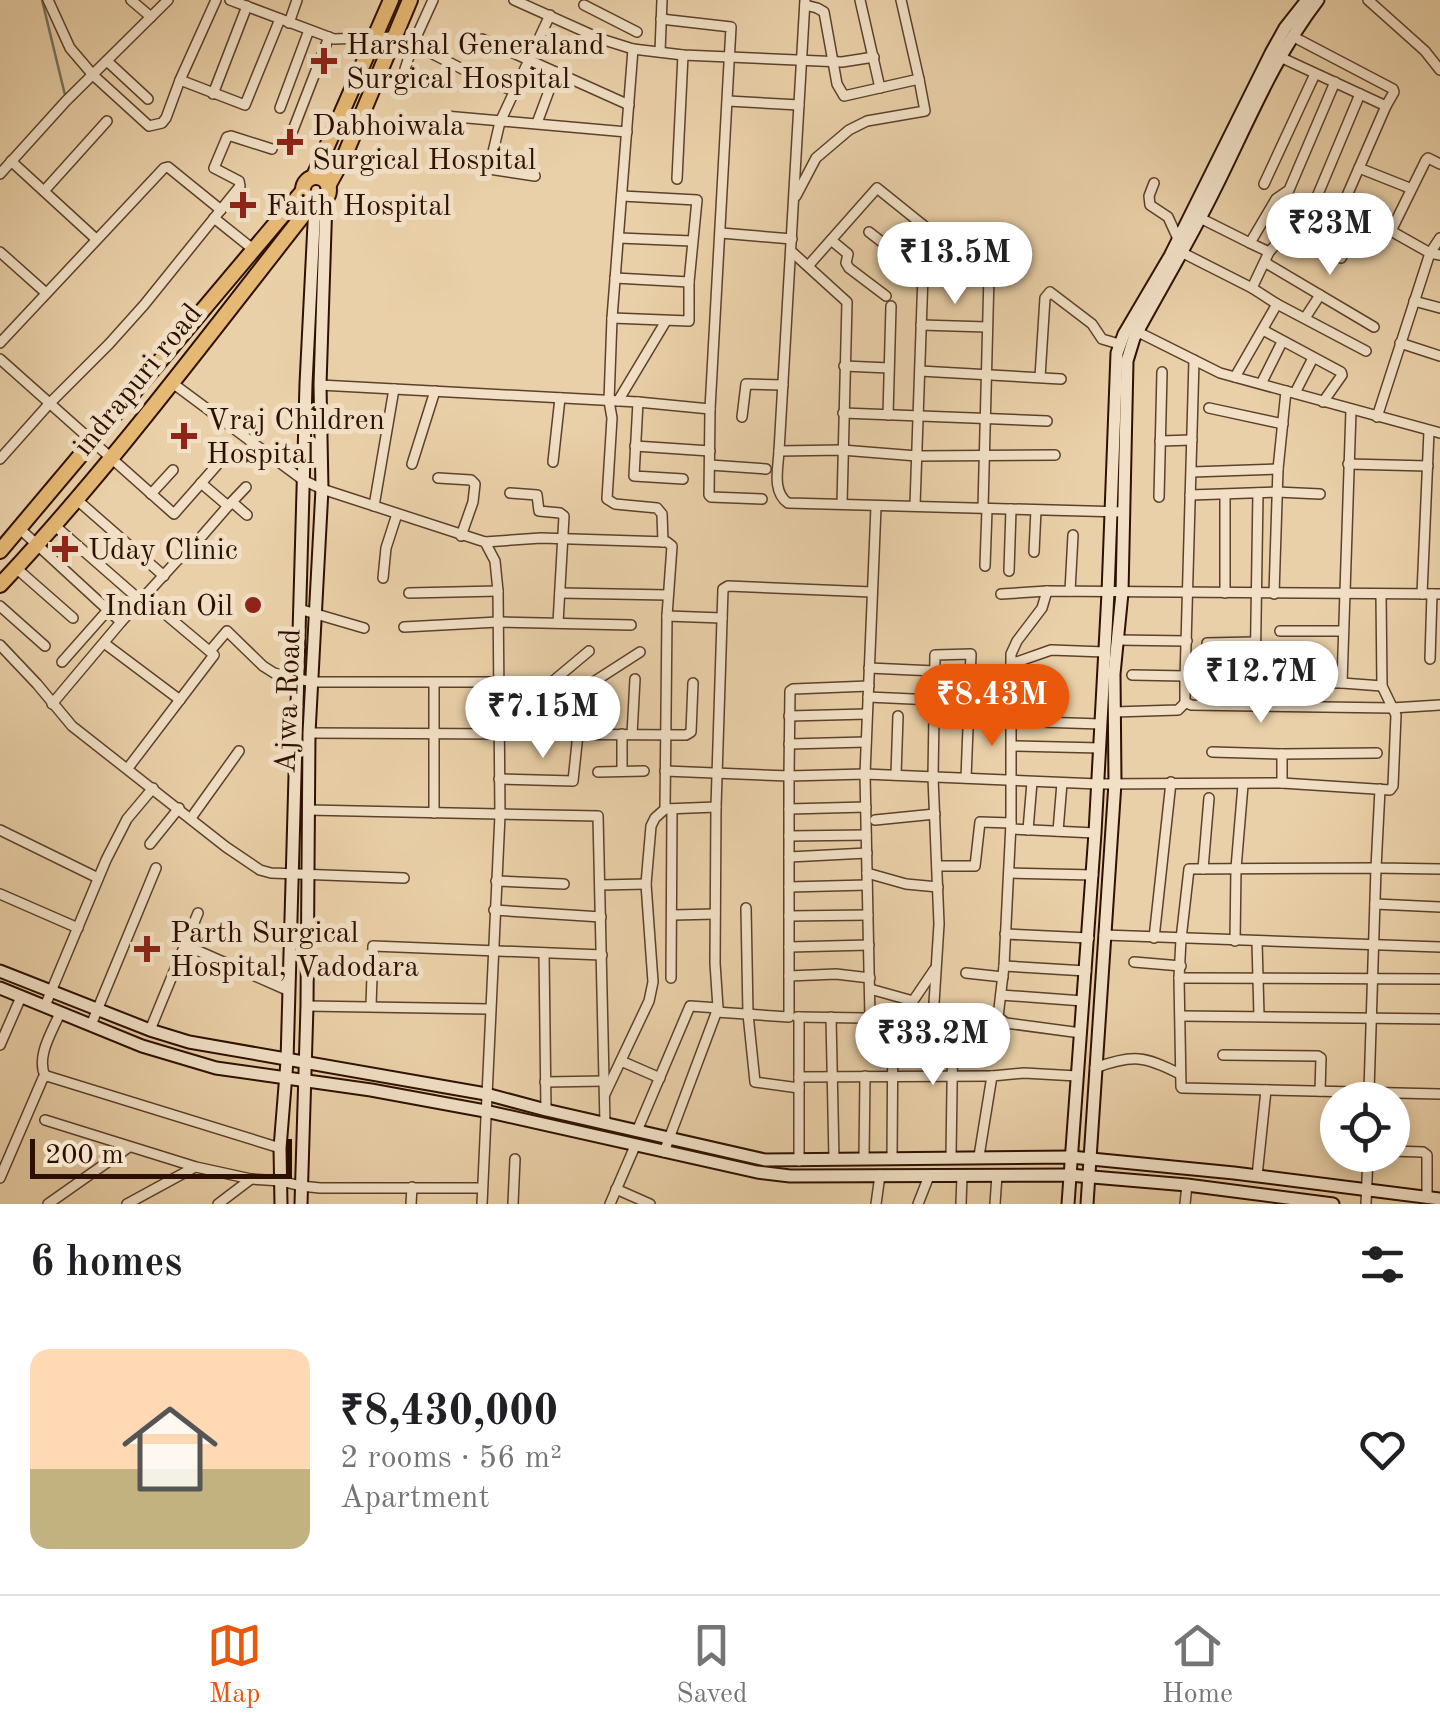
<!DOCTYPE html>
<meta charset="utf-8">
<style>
body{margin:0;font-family:"Old Standard TT",serif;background:#f6f6f6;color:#202124;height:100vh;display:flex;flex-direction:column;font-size:38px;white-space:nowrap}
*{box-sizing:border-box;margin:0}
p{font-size:32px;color:#757577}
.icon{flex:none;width:55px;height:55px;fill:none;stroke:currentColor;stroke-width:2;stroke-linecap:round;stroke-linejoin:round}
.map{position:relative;height:1204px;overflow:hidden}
.details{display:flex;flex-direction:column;background:#fff;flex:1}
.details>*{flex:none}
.controls{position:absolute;left:1320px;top:1082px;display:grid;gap:20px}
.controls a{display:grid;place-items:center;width:90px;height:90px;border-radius:50%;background:#fff;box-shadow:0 5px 15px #0003;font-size:50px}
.scale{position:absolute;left:30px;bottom:25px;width:262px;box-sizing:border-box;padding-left:10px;border:5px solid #2e1000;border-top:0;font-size:28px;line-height:35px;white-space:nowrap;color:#2e1000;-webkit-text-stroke:8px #f1e0c6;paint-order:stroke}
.price{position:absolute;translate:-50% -85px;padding:0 22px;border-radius:35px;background:#fff;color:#222;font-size:32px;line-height:65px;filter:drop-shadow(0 2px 5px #0008)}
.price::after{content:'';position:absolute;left:50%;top:60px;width:30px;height:22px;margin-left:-15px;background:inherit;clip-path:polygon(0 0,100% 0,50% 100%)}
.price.active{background:#ea580c;color:#fff}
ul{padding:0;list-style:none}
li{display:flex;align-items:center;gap:30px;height:250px;padding:0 30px}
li+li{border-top:2px solid #e0e0e0}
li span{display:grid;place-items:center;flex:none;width:280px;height:200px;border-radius:20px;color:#555}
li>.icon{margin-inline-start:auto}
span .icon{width:120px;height:120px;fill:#fffc;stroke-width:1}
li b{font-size:42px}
h2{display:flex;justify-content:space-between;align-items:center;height:120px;padding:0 30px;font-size:42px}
.tabs{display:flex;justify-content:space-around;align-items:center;height:140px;border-top:2px solid #e0e0e0;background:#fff;font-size:28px;color:#757577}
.tabs a{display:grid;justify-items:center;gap:5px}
.tabs .active{color:#ea580c}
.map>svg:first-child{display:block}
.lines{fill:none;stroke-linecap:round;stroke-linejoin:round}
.stream{stroke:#6e7464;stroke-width:2.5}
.street-casing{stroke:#5d402a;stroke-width:12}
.secondary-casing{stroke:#2e1000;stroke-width:15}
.primary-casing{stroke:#2e1000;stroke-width:18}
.street{stroke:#f1e0c6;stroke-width:9}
.secondary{stroke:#f1e0c6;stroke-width:11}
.primary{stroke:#e5b874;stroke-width:14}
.poi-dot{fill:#8f2418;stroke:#f1e0c6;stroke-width:4}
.labels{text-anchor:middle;stroke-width:10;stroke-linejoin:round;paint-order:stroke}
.poi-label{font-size:30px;fill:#2e1000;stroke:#f1e0c6;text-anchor:start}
.street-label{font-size:30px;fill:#2e1000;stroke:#f1e0c6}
</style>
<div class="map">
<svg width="1440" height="1204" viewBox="0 0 1440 1204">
<rect width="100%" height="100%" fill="#ead0a8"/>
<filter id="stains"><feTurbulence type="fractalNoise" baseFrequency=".002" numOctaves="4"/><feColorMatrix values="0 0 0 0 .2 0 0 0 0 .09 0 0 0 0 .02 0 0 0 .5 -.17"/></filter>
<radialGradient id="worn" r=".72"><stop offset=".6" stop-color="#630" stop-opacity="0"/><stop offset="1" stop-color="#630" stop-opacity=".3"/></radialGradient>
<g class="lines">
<path class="stream" d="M42,0L65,95"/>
<g class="street-casing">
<g id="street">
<path d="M48,0L70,48L93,75L149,126L162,123L166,118L180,80L216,0"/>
<path d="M131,0L151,17"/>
<path d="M230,0L334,39L394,37"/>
<path d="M514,0L601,39L633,49L683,55L842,62L874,57"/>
<path d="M805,0L779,451C778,469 772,492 788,503L1123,512"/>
<path d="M860,0L880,88"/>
<path d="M1368,0L1425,51L1440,70"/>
<path d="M584,5L637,32"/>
<path d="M805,5L817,8L824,12L837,84L844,96L919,79L901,0"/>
<path d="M661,19L731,27L710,409L709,495L711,497L762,499"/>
<path d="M289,23L297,0"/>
<path d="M1292,36L1393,89L1394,92L1386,106"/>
<path d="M482,39L629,105"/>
<path d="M413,44L486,81L515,91"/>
<path d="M633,49L612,318L609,401L612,418L607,499L615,504L657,508L662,514L663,542"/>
<path d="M660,52L662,0"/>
<path d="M1280,57L1386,106L1342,207"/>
<path d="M107,61L148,99"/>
<path d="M405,69L413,44L433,0"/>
<path d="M180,80L245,105L280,19"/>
<path d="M213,94L247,6"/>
<path d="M728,101L799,105"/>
<path d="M280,108L309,30"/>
<path d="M445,116L627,132"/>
<path d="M537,123L556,72"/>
<path d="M293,130L329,37"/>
<path d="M11,161L96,239"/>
<path d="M455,164L535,176"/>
<path d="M1440,164L1428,158L1426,160L1391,231L1430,253L1440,255"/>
<path d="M1359,168L1407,187"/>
<path d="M489,169L500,122L550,15"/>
<path d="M0,174L66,101L168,0"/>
<path d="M677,179L683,55"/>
<path d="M1154,183L1149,196L1150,205L1168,217L1178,239"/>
<path d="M1264,184L1315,74"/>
<path d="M44,191L107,121"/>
<path d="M796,196L816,158L849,130L867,121L925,111L919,79"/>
<path d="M1316,199L1360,94"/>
<path d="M214,218L254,250"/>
<path d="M1200,218L1250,243"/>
<path d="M1361,226L1371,221L1391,231"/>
<path d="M869,232L923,274L989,275L983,508"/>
<path d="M721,233L792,239"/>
<path d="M619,238L692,241"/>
<path d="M831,240L848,254L846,263L849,268L886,296"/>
<path d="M0,252L46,293"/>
<path d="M792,252L847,302L842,504"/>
<path d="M1181,252L1252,288"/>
<path d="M1269,252L1250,243L1276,199L1289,190L1335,82"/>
<path d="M1266,263L1374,327"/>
<path d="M808,266L877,188L954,250L935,274"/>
<path d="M615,278L689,282"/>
<path d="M1414,301L1440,308"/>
<path d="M1277,304L1252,288L1269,252L1299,219L1336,225L1361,226L1341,258"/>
<path d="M612,318L689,321V282L697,200L622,196"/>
<path d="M1305,318L1320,295"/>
<path d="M921,325L987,327"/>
<path d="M1263,330L1341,372L1342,375L1323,402"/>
<path d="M1136,331L1220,373L1440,433"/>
<path d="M0,343L164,168L168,167L221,210"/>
<path d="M1400,343L1440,356"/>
<path d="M0,359L174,514L217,465"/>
<path d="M1194,360L1185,680L1255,682"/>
<path d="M844,366L889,368"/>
<path d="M920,371L1061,379"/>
<path d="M1040,377L1045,298L1050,292L1092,324L1102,339L1119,344"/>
<path d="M1235,377L1277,304L1366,351"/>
<path d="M1263,380L1282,342"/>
<path d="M171,382L303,480L322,489L485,542L495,561L498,591L500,815L482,1204"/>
<path d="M320,385L638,402L710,409"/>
<path d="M1296,391L1313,358"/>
<path d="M618,401L666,321"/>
<path d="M638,402L634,476L683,479"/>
<path d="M1209,408L1283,424"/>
<path d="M843,413L1047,421"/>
<path d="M888,415L891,306"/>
<path d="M742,417L746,384L783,385"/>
<path d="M1377,417L1430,253L1440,238"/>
<path d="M1160,441L1192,440"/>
<path d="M635,446L710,451"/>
<path d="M779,451L842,450L917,456L1055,455"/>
<path d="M0,459L49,404L109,344L144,305L240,186L239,181L214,168L227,137L231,136L272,149"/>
<path d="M553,462L560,398"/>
<path d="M412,464L435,391"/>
<path d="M1348,464L1428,466"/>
<path d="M710,465L766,469"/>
<path d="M1192,472L1278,469"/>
<path d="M438,478L471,480L475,484L473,502L461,536"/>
<path d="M201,483L228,506L246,487"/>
<path d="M510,493L537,495L539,511L560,513L564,516L558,623"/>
<path d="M1258,493L1255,682L1342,683L1351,410"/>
<path d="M151,494L173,470"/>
<path d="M1190,495L1277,492L1320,494"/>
<path d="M1159,497L1162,372"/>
<path d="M76,499L164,576"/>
<path d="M232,502L247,515"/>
<path d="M915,505L923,274"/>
<path d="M374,506L394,389"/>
<path d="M54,525L141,601"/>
<path d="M20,529L121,622"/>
<path d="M202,536L228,506"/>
<path d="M485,542L541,538L667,542L672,546L667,616L665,809L655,818L651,826L646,884L653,982L649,1001L605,1094"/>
<path d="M1034,552L1036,510"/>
<path d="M985,566L987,509"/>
<path d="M16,568L73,618"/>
<path d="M1009,571L1011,509"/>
<path d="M383,578L386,548L397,514"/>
<path d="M1070,591L1073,535"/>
<path d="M409,593L498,591"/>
<path d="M560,593L668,595"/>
<path d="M1225,593V495"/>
<path d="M1001,594L1047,591"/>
<path d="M1274,594L1278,469L1286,391"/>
<path d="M1422,594L1429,431"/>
<path d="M0,606L45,646"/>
<path d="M299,609L364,628"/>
<path d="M667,616L722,618"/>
<path d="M404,627L498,622L631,625"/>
<path d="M1280,631H1343"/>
<path d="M1117,640L1187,641"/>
<path d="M104,643L180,700"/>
<path d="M1207,643L1255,642"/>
<path d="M0,645L37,684L72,726L226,847L260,870L271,873L404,878"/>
<path d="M210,651L227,631L263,666L274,673L312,682H552L589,651"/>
<path d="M1430,659L1432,594"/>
<path d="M62,662L108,610"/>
<path d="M1011,664L1051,650L1105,652"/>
<path d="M869,668L935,671"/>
<path d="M1132,675L1185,676"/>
<path d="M1185,680V702L1191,705L1392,708L1440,705"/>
<path d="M552,682L555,734"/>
<path d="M1342,683L1382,686"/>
<path d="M868,697L934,700"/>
<path d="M52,704L121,622L184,553"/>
<path d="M553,708L640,652"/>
<path d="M1114,712L1178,710L1185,703"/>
<path d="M789,716L867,714"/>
<path d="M934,717H969"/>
<path d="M1011,721L1101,724"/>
<path d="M309,733L686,735L691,732L693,683"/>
<path d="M632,734L635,679"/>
<path d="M789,744L866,742"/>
<path d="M1012,746L1100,748"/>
<path d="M1212,752L1282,754"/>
<path d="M128,768L214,655L145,597"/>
<path d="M622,771V734"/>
<path d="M665,771L789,776L790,691L793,689L869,686"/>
<path d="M598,772L644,771"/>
<path d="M896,775L898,716"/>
<path d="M499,779L573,781L578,734"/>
<path d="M1282,783V754L1377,753"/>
<path d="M1380,789L1376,868L1440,869"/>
<path d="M716,807L723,589L728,586L872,592"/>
<path d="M665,809L716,807L715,963L718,1008"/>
<path d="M789,809L866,807"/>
<path d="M308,810L598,816L605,1124"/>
<path d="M434,813V683"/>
<path d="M191,818L239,751"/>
<path d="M875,820L935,814"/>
<path d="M1011,829L1095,833"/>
<path d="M0,830L98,878"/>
<path d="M1028,830L1032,782"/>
<path d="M1058,831L1062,783"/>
<path d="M789,836L866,835"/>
<path d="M150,844L179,808"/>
<path d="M789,857L867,853"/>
<path d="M937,866H975L980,822L1011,823"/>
<path d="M1203,869L1209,798"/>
<path d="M867,873L906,884L938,887"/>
<path d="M1009,873L1093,875"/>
<path d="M496,881L564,884"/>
<path d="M600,885L646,884"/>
<path d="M789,887L867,885"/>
<path d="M0,894L78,928"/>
<path d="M1375,904L1440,907"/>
<path d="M746,908L748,1014L755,1082L799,1088"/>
<path d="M494,910L601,917"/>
<path d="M673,915L715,914"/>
<path d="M789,916L868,915"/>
<path d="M1005,934L1089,938"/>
<path d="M1104,935L1440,947"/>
<path d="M1154,938L1171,782"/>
<path d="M1235,941L1236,868L1243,785"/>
<path d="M1257,942L1259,1016"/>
<path d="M185,945L289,991"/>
<path d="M789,947L869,945"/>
<path d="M544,953L546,1110"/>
<path d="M1134,962L1181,966"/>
<path d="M1004,966L1086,971"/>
<path d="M966,973L1003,977"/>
<path d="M789,976L836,974L870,978"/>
<path d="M671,978L672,809"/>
<path d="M1179,978L1440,979"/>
<path d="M870,989L913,1001L934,970"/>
<path d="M1001,995L1083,1001"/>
<path d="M45,1006L106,860L127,819L153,788"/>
<path d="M307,1006L489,1009"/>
<path d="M371,1006L373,946L602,955"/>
<path d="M716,1012L789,1017V776L865,774L1098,784L1282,783L1390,790L1393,786L1396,715L1382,686L1381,594"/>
<path d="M1181,1016L1440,1019"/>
<path d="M797,1017H799V1161"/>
<path d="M799,1017L994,1020L998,1017L1004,966L1011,823V654L1017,641L1042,608L1047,591L1440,594"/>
<path d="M831,1017L834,1159"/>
<path d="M998,1017L1006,1023L1081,1033"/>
<path d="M870,1018L865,774L876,507"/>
<path d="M933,1019L939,924L933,777L935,655L971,654L966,778"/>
<path d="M91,1025L156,868"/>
<path d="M150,1030L198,913"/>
<path d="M0,1045L21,997"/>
<path d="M1223,1055L1318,1056L1321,1058L1320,1091"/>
<path d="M621,1061L660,1078"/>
<path d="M1095,1068C1133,1054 1145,1056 1180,1074"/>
<path d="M45,1076C36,1056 52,1032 60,1013"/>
<path d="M799,1077L992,1076"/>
<path d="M545,1082L605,1081"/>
<path d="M1369,1100V1092C1371,1017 1374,942 1376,868L1189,869L1181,939L1179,978L1181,1087L1182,1088L1440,1094"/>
<path d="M45,1120L196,1167L251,1179L281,1181L301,1186L320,1188H482"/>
<path d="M637,1131L690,1006L718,1008L664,1152"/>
<path d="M1392,1151L1423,1152L1427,1155V1198"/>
<path d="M951,1156L953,1019"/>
<path d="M979,1156L992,1076L1024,1073L1077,1076"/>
<path d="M892,1157L893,1018"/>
<path d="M864,1158L865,1076"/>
<path d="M1257,1176L1266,1090"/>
<path d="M0,1178L43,1078L47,1076L280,1148"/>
<path d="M616,1189L650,1204"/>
<path d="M48,1204L129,1147"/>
<path d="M127,1204L195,1167"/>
<path d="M218,1204L251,1179"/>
<path d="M411,1204L412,1187"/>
<path d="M513,1204L515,1159"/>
<path d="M610,1204L635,1146"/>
<path d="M876,1204L880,1175"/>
<path d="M918,1204L929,1176"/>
<path d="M961,1204L962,1176"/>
<path d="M995,1204L997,1175"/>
<path d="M1185,1204L1187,1185"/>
<path d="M1366,1204L1368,1155"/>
</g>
</g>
<g class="secondary-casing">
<g id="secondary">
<path d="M0,971L150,1030L189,1042L486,1094L546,1110L765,1160L1071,1157L1234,1173L1440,1199"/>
<path d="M0,988L142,1046L216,1068L371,1090L485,1111L757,1172L790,1176L1069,1175L1187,1185L1333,1204"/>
<path d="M281,1204L280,1148L287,1061L306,384L315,204"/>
<path d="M301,1204L307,1006L309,733L322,489L320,385L326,199"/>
<path d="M1068,1204L1095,833L1108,593L1117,353L1124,334L1170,256L1271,53L1285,28L1307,0"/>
<path d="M1087,1204L1115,783L1114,674L1122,593L1127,361L1134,338C1161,288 1190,240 1215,189C1247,125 1274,57 1318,0"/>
</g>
</g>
<g class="primary-casing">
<g id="primary">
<path d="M314,176L391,0"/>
<circle cx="316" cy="190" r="13"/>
<path d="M328,186L344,157L410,0"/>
<path d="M0,551L303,191"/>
<path d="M0,585C112,466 211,332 312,204"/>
</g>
</g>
<use href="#street" class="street"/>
<use href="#secondary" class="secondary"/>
<use href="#primary" class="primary"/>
</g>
<g class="poi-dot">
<path d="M319 46h10v10h10v10h-10v10h-10v-10h-10v-10h10z"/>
<path d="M285 127h10v10h10v10h-10v10h-10v-10h-10v-10h10z"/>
<path d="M238 190h10v10h10v10h-10v10h-10v-10h-10v-10h10z"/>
<path d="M179 421h10v10h10v10h-10v10h-10v-10h-10v-10h10z"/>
<path d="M60 534h10v10h10v10h-10v10h-10v-10h-10v-10h10z"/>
<circle cx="253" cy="605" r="10"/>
<path d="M142 934h10v10h10v10h-10v10h-10v-10h-10v-10h10z"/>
</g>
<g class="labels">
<g class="poi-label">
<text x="346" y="54">Harshal Generaland<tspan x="346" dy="34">Surgical Hospital</tspan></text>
<text x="312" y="135">Dabhoiwala<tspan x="312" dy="34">Surgical Hospital</tspan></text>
<text x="266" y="215">Faith Hospital</text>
<text x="206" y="429">Vraj Children<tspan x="206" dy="34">Hospital</tspan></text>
<text x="88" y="559">Uday Clinic</text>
<text x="233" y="615" text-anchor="end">Indian Oil</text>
<text x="170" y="942">Parth Surgical<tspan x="170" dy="34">Hospital, Vadodara</tspan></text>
</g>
<g class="street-label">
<text transform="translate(137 379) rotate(-51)" y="10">indrapuri road</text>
<text transform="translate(287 701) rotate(-88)" y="10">Ajwa Road</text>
</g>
</g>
<rect width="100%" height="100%" filter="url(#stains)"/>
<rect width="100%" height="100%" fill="url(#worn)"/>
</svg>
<div class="controls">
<a><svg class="icon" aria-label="locate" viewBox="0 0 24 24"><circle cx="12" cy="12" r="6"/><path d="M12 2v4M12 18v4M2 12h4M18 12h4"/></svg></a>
</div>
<div class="scale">200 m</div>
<b class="price" style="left:1330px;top:278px">₹23M</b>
<b class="price" style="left:955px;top:307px">₹13.5M</b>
<b class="price" style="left:1261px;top:726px">₹12.7M</b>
<b class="price active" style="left:992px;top:749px">₹8.43M</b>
<b class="price" style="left:543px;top:761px">₹7.15M</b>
<b class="price" style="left:933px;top:1088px">₹33.2M</b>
</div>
<section class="details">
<h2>6 homes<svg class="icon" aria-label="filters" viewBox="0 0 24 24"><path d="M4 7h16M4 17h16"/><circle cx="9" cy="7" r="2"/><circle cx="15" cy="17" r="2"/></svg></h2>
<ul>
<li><span style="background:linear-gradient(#ffd9b3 60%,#c2b280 0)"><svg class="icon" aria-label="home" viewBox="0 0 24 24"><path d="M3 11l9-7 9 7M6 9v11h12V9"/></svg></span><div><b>₹8,430,000</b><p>2 rooms · 56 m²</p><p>Apartment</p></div><svg class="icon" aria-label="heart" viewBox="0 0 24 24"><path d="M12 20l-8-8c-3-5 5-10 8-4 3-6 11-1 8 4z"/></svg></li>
</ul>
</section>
<nav class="tabs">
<a class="active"><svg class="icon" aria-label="map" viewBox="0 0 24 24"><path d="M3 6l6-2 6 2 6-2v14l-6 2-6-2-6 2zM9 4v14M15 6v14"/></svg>Map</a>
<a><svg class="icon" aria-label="saved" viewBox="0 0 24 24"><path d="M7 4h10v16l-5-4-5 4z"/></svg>Saved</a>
<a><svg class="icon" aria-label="home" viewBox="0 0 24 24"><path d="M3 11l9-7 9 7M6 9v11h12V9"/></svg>Home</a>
</nav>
